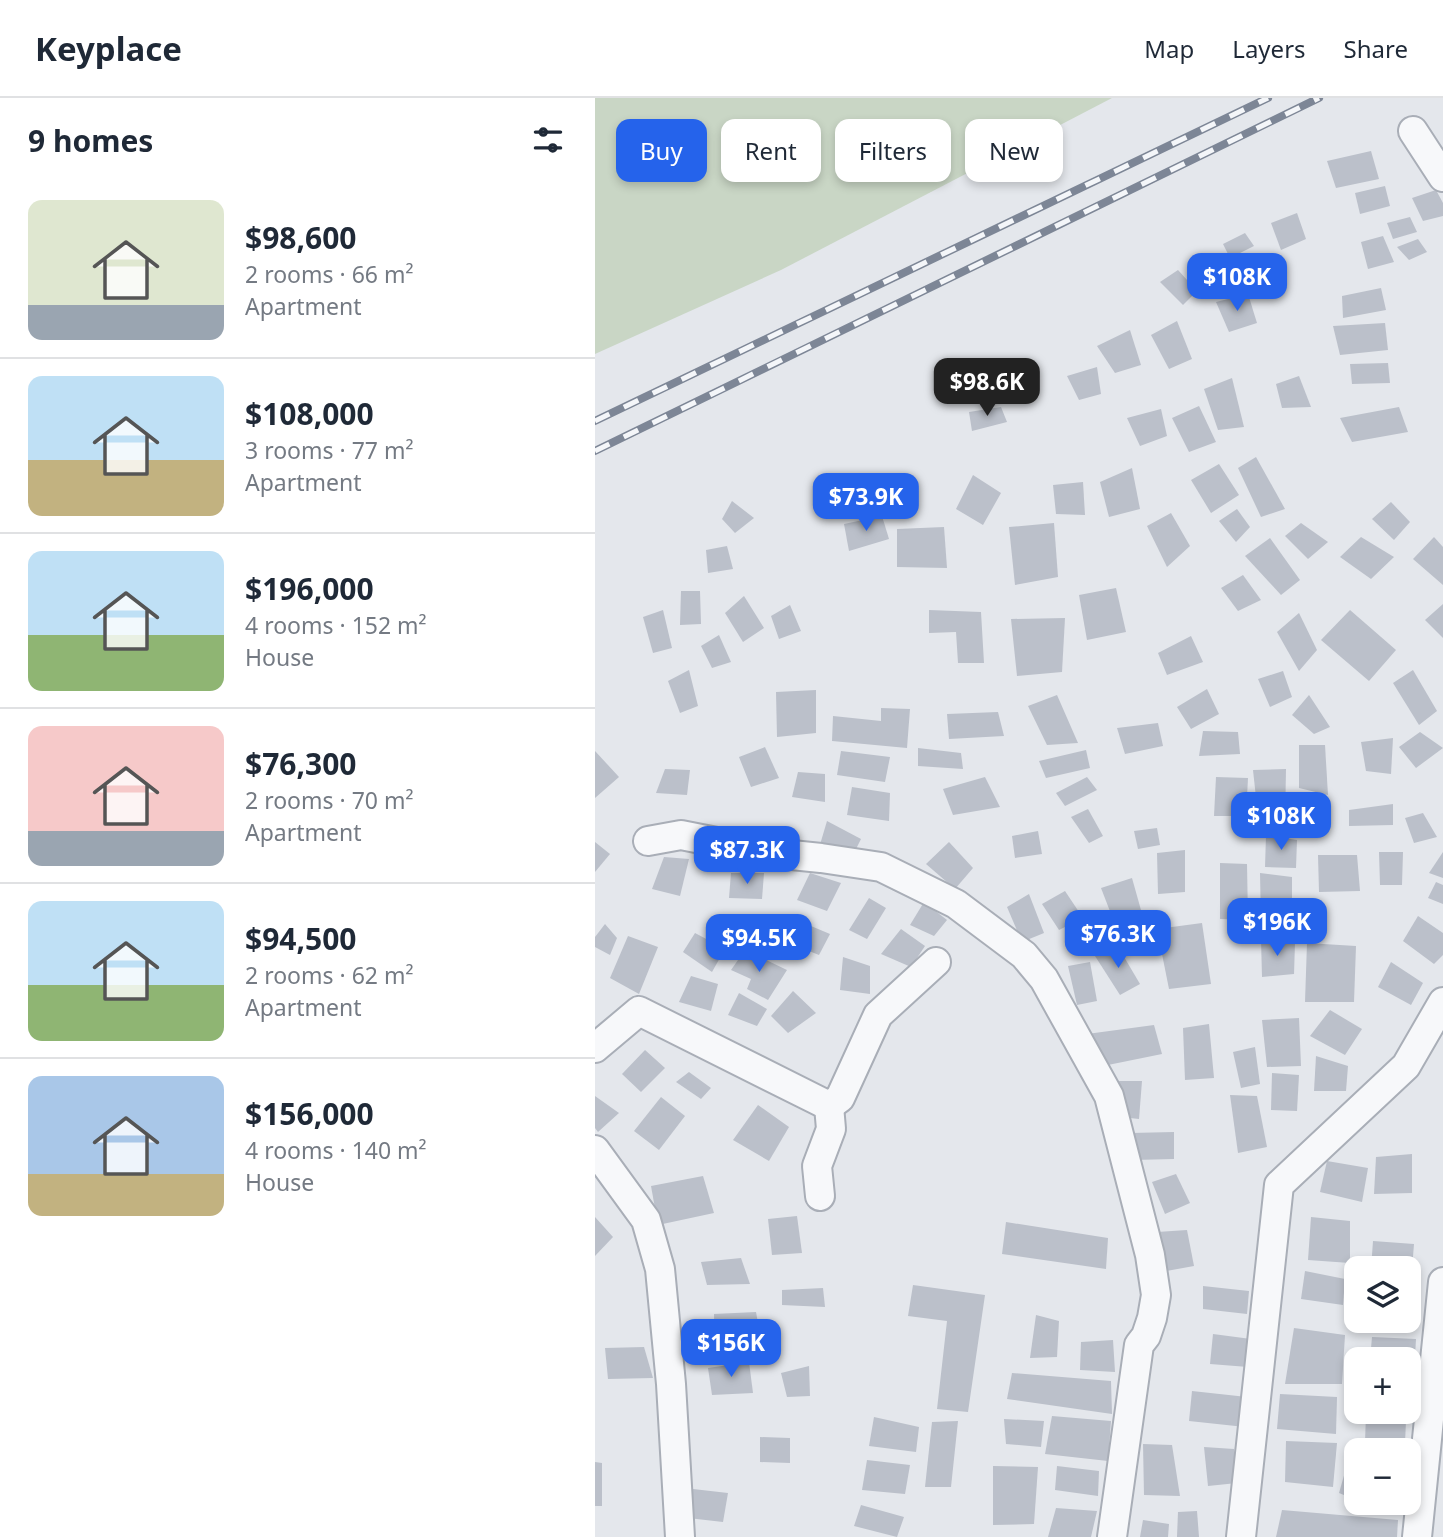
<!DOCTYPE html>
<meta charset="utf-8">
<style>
body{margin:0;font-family:"Noto Sans",sans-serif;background:#f6f6f7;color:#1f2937;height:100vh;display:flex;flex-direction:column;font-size:26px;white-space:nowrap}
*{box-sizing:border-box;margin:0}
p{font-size:23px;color:#747a83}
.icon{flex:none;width:38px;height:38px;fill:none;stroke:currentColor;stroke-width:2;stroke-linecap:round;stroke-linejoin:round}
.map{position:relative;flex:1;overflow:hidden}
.side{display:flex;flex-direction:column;background:#fff;width:595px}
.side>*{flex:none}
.guide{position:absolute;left:21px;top:21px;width:665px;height:63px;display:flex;gap:14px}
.tools{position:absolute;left:749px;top:1158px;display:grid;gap:14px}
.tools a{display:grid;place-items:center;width:77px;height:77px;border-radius:14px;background:#fff;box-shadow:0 4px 10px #0003;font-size:35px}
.price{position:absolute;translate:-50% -60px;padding:0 16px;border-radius:14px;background:#2563eb;color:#fff;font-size:23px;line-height:46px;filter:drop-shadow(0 2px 4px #0008)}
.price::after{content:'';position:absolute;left:50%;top:42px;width:21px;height:16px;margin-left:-10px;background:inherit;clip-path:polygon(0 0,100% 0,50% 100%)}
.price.on{background:#222;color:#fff}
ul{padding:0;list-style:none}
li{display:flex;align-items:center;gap:21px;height:175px;padding:0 28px}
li+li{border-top:2px solid #e0e1e3}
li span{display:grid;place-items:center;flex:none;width:196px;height:140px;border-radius:14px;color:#555}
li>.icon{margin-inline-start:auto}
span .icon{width:84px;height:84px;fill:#fffc;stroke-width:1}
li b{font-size:30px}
h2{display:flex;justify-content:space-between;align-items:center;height:84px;padding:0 28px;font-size:30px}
.pill{padding:0 24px;border-radius:14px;background:#fff;box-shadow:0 4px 10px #0003;font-size:24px;line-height:63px}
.pill.on{background:#2563eb;color:#fff}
header{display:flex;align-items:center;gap:42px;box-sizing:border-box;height:98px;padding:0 35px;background:#fff;border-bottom:2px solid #e0e1e3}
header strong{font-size:33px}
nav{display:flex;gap:38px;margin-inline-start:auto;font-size:24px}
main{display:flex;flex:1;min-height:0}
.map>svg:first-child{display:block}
.green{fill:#c9d6c5}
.building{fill:#bbc0ca}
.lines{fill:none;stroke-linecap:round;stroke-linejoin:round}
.street-casing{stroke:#a9aeb7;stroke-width:32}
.street{stroke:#f7f8fa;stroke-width:28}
.rail-casing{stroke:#7d8696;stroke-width:8}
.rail{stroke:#f4f6f9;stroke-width:5;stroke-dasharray:16;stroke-linecap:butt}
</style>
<header>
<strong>Keyplace</strong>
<nav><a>Map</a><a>Layers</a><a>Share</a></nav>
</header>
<main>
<section class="side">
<h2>9 homes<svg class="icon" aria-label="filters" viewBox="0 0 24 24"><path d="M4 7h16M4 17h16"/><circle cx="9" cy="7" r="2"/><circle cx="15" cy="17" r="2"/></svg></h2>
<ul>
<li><span style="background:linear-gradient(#dfe7d0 75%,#9aa5b1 0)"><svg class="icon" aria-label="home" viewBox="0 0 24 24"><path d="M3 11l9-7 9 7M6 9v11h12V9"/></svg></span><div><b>$98,600</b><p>2 rooms · 66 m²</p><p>Apartment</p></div></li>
<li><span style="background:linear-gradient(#bfe0f5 60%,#c2b280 0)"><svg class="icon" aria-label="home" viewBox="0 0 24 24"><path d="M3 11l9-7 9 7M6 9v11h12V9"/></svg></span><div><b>$108,000</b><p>3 rooms · 77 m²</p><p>Apartment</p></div></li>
<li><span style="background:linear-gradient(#bfe0f5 60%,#8fb573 0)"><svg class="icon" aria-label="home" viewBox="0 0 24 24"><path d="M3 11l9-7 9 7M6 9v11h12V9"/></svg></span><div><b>$196,000</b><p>4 rooms · 152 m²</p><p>House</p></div></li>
<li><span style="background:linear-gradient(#f6c9c9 75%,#9aa5b1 0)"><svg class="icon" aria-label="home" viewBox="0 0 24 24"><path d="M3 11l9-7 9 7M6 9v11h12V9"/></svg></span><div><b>$76,300</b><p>2 rooms · 70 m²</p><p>Apartment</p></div></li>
<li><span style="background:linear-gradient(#bfe0f5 60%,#8fb573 0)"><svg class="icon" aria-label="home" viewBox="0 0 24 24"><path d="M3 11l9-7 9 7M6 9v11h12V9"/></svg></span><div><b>$94,500</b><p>2 rooms · 62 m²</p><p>Apartment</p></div></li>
<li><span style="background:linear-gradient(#a9c7e8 70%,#c2b280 0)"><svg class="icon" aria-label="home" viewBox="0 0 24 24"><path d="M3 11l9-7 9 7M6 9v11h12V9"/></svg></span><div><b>$156,000</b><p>4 rooms · 140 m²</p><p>House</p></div></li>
</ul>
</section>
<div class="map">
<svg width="848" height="1439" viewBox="0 0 848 1439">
<rect width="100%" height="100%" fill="#e4e7ec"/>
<path class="green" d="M0,0H517L186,172L0,256Z"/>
<g class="building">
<path d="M776,53L784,81L741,90L732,63Z"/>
<path d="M790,88L795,108L765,116L760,95Z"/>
<path d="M841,92L848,105V118L828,123L817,100Z"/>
<path d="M702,115L711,141L686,152L676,125Z"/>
<path d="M815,119L822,134L798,141L792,125Z"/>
<path d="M650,135L659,148L635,160L628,146Z"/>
<path d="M788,138L799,164L773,171L766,144Z"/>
<path d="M823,141L832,154L814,162L802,149Z"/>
<path d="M583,172L602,193L588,207L565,184Z"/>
<path d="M786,190L791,212L748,220L747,198Z"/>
<path d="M653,196L662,225L634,234L621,204Z"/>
<path d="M582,223L597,261L574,271L556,237Z"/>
<path d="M790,225L793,252L745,257L738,228Z"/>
<path d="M535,232L546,267L520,275L502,248Z"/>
<path d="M793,265L795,285L757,286L755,266Z"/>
<path d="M502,269L506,296L484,302L472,278Z"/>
<path d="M704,278L716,309L687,310L681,286Z"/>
<path d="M637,280L649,329L623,332L609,291Z"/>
<path d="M604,308L621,344L594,354L577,320Z"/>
<path d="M406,309L412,324L377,333L374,314Z"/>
<path d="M804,309L813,334L757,344L745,320Z"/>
<path d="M566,311L572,338L545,348L532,320Z"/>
<path d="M661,359L690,411L666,419L643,370Z"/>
<path d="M624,366L644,397L616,415L596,382Z"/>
<path d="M537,370L545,411L514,419L505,384Z"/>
<path d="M378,377L406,395L388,427L361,411Z"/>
<path d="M488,384L490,417L461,416L458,387Z"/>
<path d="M137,403L159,420L140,435L127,421Z"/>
<path d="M796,404L815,424L799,442L777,421Z"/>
<path d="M642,411L655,429L641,444L624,423Z"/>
<path d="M576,415L595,448L572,469L552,428Z"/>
<path d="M287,418L294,441L254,453L249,426Z"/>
<path d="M459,425L463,479L420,487L414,429Z"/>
<path d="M706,425L733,444L713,461L690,438Z"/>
<path d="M349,429L352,470L302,469V431Z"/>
<path d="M766,439L799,459L776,481L745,459Z"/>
<path d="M839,439L848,449V487L818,461Z"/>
<path d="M675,440L705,482L686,497L650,458Z"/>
<path d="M132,448L138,471L113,475L111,452Z"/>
<path d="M648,477L666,502L643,513L626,490Z"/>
<path d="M521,490L531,534L492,542L484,497Z"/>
<path d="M86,493H105L106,526L85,527Z"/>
<path d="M149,498L169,530L148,544L130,515Z"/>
<path d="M848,506V540L830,522Z"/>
<path d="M195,507L206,533L184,541L176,518Z"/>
<path d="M68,512L77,550L58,555L48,519Z"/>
<path d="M334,512L386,514L389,565H363L361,534L334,535Z"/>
<path d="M755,512L801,552L774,583L726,542Z"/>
<path d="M704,515L722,552L704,573L682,534Z"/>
<path d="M470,520L467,574L422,578L416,521Z"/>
<path d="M124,537L136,564L117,570L106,548Z"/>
<path d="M596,538L608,564L572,577L563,555Z"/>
<path d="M94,572L103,608L85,615L73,583Z"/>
<path d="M818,572L842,613L824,627L798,585Z"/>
<path d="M688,573L697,599L675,609L663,581Z"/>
<path d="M612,591L624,616L596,631L582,609Z"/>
<path d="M221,592V635L182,639L181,594Z"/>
<path d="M462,597L483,645L452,647L433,608Z"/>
<path d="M714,597L735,629L719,636L697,617Z"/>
<path d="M286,610L315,611L312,650L237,643L238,618L286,623Z"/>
<path d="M403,614L409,638L354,641L352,616Z"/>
<path d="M563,625L568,648L530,656L522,630Z"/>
<path d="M608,633L643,634L645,656L604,658Z"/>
<path d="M825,634L848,650L821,670L804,649Z"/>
<path d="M798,640L796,676L771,673L766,644Z"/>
<path d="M704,647H730L733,697L704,690Z"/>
<path d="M170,649L184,680L156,689L144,659Z"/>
<path d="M323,650L366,655L368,671L323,668Z"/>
<path d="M491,652L495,670L451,680L444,663Z"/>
<path d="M0,653L24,679L0,700Z"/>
<path d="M246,653L295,659L290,684L242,677Z"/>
<path d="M70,671L95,672L92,697L61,695Z"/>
<path d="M691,671L690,723L663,718L658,672Z"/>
<path d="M203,674L230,676V704L197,699Z"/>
<path d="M390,679L405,709L358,717L348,691Z"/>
<path d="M492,679L502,692L470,708L461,695Z"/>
<path d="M621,679L653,680L651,718H619Z"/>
<path d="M257,689L295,695L294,723L252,717Z"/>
<path d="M798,706V727L754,728V712Z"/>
<path d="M493,711L508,738L494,745L476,719Z"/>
<path d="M828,715L842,739L819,745L810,720Z"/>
<path d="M232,723L266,741L257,759L224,750Z"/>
<path d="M562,730L565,747L543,751L539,733Z"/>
<path d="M443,733L447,756L420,760L417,738Z"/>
<path d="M671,737L702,742L701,770L670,769Z"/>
<path d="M0,744L15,756L0,774Z"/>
<path d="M354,744L378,770L360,791L331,766Z"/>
<path d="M590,752V794L563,796L562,755Z"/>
<path d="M784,754H808L807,787H785Z"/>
<path d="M848,754V780L834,775Z"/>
<path d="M723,757H762L765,793L724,794Z"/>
<path d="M69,759L94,761L85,798L57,791Z"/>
<path d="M625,765L652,766L653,822L625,821Z"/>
<path d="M136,775H169L167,801L134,800Z"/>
<path d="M215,775L246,785L232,813L202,802Z"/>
<path d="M665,775L697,779V818L666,822Z"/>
<path d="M537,780L551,830L523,834L506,790Z"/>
<path d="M841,784L848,787V806L833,800Z"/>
<path d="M470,793L488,820L464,832L447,806Z"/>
<path d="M434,796L449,835L427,844L412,809Z"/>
<path d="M274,800L291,810L272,841L254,832Z"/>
<path d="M329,804L352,822L339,838L315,827Z"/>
<path d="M823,818L848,835V857L839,866L808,843Z"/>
<path d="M197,820L235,836L224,857L189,843Z"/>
<path d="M607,825L616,886L574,891L562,831Z"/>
<path d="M10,826L22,840L15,857L0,849V839Z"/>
<path d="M306,831L330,848L316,869L286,856Z"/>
<path d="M100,835L130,851L117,874L88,854Z"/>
<path d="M33,838L63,849L44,896L15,880Z"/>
<path d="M666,841L700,845L699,876L667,879Z"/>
<path d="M712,845L761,848L759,904H710Z"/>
<path d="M522,847L545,886L525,897L500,858Z"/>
<path d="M150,852L192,872L173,902L152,891L156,881L136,872Z"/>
<path d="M248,859L275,868V896L245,892Z"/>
<path d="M495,864L502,903L482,907L473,868Z"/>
<path d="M796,864L828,885L816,907L783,889Z"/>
<path d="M96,878L123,886L116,913L84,904Z"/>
<path d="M198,893L221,915L193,935L176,918Z"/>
<path d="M144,895L172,911L162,928L133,917Z"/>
<path d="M735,912L767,931L750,957L715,938Z"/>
<path d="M704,920L706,968L672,969L667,922Z"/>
<path d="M614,926L619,980L590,982L588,930Z"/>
<path d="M559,927L567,956L508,968L492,936Z"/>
<path d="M660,949L665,986L646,990L638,954Z"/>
<path d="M50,952L70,970L46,994L27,976Z"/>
<path d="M721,958L753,968L751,993H719Z"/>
<path d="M94,974L116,990L106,1001L81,984Z"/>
<path d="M677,975L704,977L702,1013L676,1012Z"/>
<path d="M524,983H547L544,1021L526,1019Z"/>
<path d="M635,997L662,998L672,1049L643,1055Z"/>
<path d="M0,998L24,1015L3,1034L0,1030Z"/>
<path d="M66,999L90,1018L64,1052L39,1033Z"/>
<path d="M163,1007L194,1029L174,1063L138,1042Z"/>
<path d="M579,1034V1061L539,1062L535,1035Z"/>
<path d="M817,1056V1095L779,1096L781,1059Z"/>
<path d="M732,1063L773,1070L767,1104L725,1094Z"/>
<path d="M581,1076L595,1105L570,1116L557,1084Z"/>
<path d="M108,1078L119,1115L63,1127L56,1088Z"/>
<path d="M202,1118L207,1155L177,1157L173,1121Z"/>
<path d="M0,1119L18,1139L0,1158Z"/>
<path d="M716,1119L755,1123V1165L713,1162Z"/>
<path d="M411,1124L513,1140L511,1171L407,1156Z"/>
<path d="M592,1132L599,1168L566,1174L562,1134Z"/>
<path d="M778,1143L819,1146L816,1184H814V1171H776Z"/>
<path d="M146,1160L155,1186L112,1187L106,1164Z"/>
<path d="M710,1173L750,1181L748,1207L706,1201Z"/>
<path d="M318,1187L390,1197L373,1314L342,1311L352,1223L313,1218Z"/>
<path d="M608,1188L654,1193L652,1216L608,1211Z"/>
<path d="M228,1190L230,1209L187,1207V1192Z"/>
<path d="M161,1214L168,1253L120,1250L119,1216Z"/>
<path d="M441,1217L464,1223L462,1259L435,1260Z"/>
<path d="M699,1230L750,1237L747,1286H690Z"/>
<path d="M618,1236L656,1241L653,1269L615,1266Z"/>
<path d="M777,1239L821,1241L819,1277L814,1276V1262H775Z"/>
<path d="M518,1242L520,1274L485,1272L486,1244Z"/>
<path d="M49,1249L58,1280L13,1281L10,1250Z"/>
<path d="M154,1264L158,1295L117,1297L113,1270Z"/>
<path d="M214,1268L215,1298L192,1299L186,1275Z"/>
<path d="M417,1275L516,1283L517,1316L412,1301Z"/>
<path d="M597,1293L652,1299L650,1329L594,1323Z"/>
<path d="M685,1296L742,1299L741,1336L682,1331Z"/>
<path d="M771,1315L811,1323L810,1345H770Z"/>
<path d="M457,1318L516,1323L513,1363L450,1356Z"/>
<path d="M279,1319L324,1329L321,1354L274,1348Z"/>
<path d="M409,1321L449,1323L446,1349L411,1346Z"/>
<path d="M363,1323L356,1389H330L337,1324Z"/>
<path d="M165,1339L195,1340V1365L165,1364Z"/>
<path d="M691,1343L742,1345L738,1389L690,1384Z"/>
<path d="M548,1346L577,1347L585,1398L549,1397Z"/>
<path d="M609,1349L639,1351L642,1385L613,1388Z"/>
<path d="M272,1362L315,1367L310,1396L267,1392Z"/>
<path d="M0,1364L7,1365V1408H0Z"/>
<path d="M398,1368L443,1369L439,1426L398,1427Z"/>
<path d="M462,1368L504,1373L503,1398L460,1392Z"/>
<path d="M750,1374L761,1378V1402L744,1395Z"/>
<path d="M98,1391L133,1395L128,1424L93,1420Z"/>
<path d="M266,1407L309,1419L302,1439L259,1428Z"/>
<path d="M461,1410L502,1413L496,1439H453Z"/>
<path d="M687,1412L803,1422L802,1439H681Z"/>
<path d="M602,1413L604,1439H582L583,1414Z"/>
<path d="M548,1422L574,1426L573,1439H545Z"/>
</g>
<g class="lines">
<g class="street-casing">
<g id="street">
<path d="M818,33L848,79"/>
<path d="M53,743L86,737L177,755L226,760L286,769L361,806L429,857L449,881L514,998L555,1157L561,1197L557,1220L551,1238L544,1247L517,1439"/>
<path d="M0,950L44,913L234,1008L245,1000L283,917L341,864"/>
<path d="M0,1052L51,1122L65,1171L76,1286L85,1439"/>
<path d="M225,1098L222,1068L236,1031L234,1008"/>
<path d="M646,1439L684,1087L811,968L848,904"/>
<path d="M822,1439L848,1184"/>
</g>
</g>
<use href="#street" class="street"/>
<g class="rail-casing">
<g id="rail">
<path d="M0,323L673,0"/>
<path d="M0,353L724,0"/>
</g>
</g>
<use href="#rail" class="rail"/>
</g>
</svg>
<div class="tools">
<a><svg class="icon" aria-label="layers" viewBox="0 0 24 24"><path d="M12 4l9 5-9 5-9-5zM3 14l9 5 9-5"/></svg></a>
<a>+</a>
<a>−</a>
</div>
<b class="price" style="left:642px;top:215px">$108K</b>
<b class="price on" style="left:392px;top:320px">$98.6K</b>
<b class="price" style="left:271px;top:435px">$73.9K</b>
<b class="price" style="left:686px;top:754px">$108K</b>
<b class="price" style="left:152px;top:788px">$87.3K</b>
<b class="price" style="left:682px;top:860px">$196K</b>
<b class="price" style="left:523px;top:872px">$76.3K</b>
<b class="price" style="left:164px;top:876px">$94.5K</b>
<b class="price" style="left:136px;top:1281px">$156K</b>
<div class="guide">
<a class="pill on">Buy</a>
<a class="pill">Rent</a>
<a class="pill">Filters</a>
<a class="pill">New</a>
</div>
</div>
</main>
